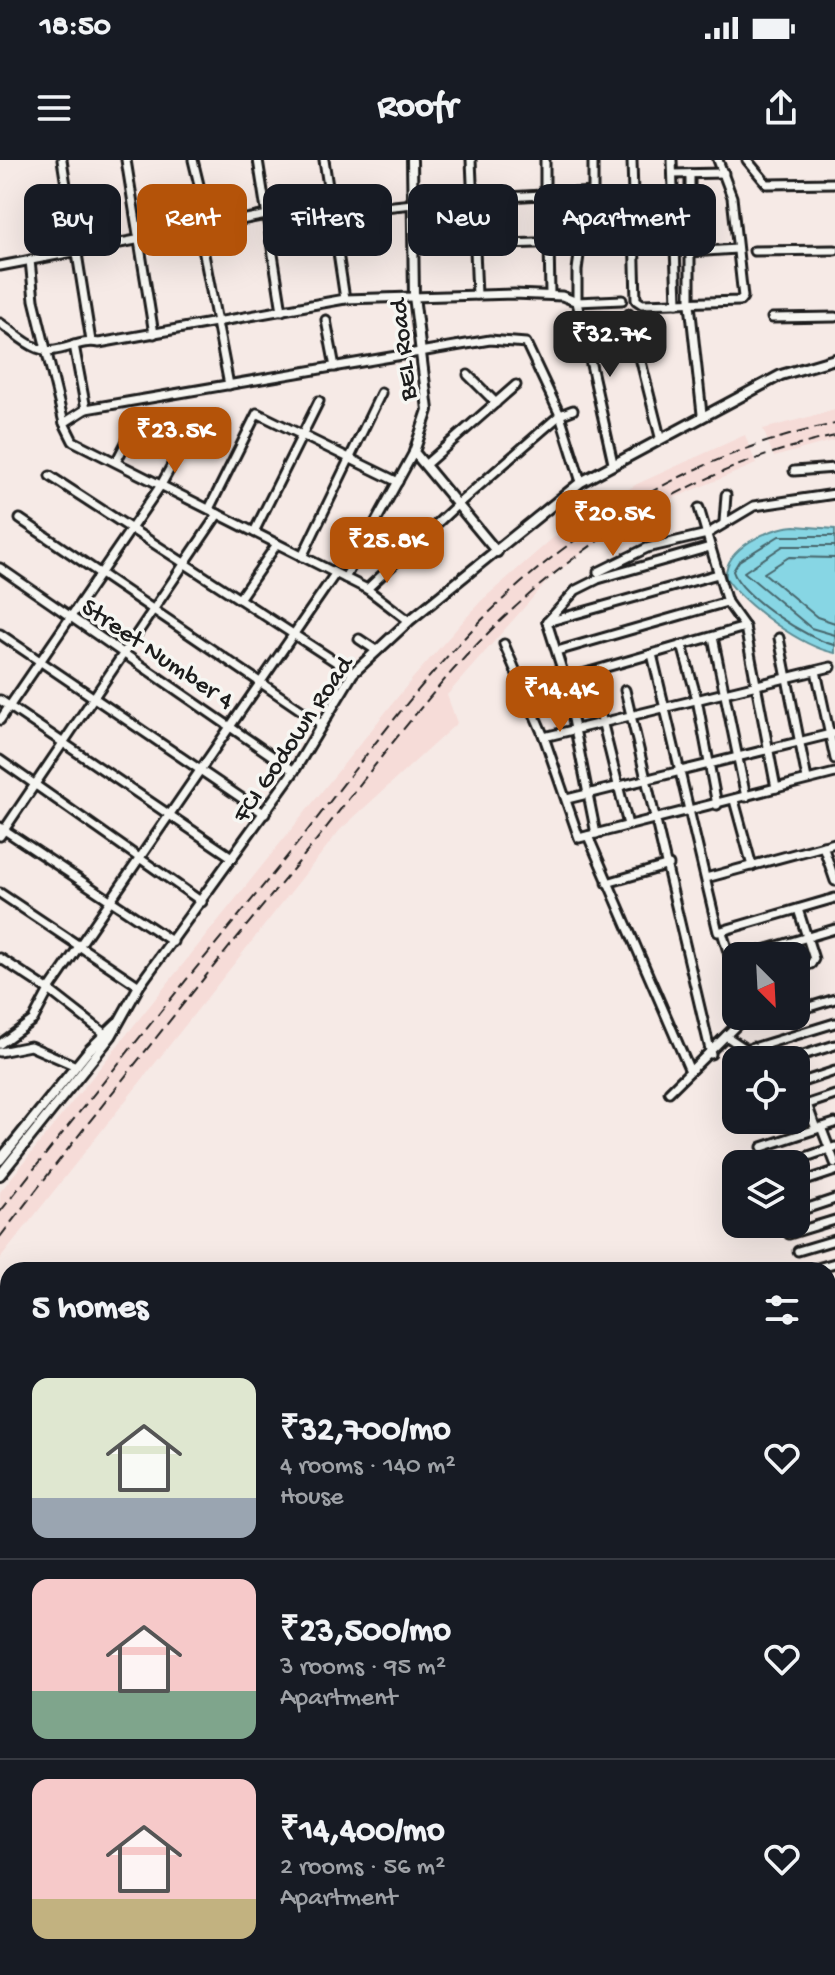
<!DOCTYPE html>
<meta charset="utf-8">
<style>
body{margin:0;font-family:"Gochi Hand",sans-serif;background:#242831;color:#f1f3f6;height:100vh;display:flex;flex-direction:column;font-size:30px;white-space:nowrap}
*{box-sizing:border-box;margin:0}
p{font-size:26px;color:#9ea1a6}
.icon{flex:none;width:44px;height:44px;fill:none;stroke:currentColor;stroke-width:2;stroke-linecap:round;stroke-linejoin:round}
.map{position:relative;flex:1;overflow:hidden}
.side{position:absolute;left:0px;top:1102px;width:836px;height:714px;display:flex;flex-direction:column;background:#171b24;border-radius:24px 24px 0 0;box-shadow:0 8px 32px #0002}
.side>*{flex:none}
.top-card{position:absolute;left:24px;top:24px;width:788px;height:72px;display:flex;gap:16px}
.needle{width:52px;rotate:156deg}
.controls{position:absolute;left:722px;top:782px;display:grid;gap:16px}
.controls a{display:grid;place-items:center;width:88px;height:88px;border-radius:16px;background:#171b24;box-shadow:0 8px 32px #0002;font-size:40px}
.price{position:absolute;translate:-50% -68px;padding:0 18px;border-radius:16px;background:#b45309;color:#fff;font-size:26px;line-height:52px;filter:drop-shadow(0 2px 4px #0008)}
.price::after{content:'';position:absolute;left:50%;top:48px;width:24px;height:18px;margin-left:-12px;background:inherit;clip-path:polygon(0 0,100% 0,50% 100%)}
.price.active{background:#222;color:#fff}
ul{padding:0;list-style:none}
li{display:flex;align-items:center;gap:24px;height:200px;padding:0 32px}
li+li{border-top:2px solid #363941}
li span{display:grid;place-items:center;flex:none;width:224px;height:160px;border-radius:16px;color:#555}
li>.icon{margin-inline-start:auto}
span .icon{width:96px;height:96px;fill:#fffc;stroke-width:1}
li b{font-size:34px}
h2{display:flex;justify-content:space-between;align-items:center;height:96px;padding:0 32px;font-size:34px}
.chip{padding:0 28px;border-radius:16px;background:#171b24;box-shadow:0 8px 32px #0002;font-size:28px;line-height:72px}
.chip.active{background:#b45309;color:#fff}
.status{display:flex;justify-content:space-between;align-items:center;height:56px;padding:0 40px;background:#171b24;direction:ltr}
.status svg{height:22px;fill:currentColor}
header{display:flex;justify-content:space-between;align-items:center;height:104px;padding:0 32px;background:#171b24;font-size:36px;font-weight:700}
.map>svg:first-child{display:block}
.built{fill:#f6dcd8}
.water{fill:#87d6e4;stroke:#5c8c94;stroke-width:2}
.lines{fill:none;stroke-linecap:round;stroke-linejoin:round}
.shore{stroke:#47666c;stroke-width:2}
.minor-casing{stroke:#1c1c1c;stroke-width:13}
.tertiary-casing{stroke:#1c1c1c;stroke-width:14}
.minor{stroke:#f6f6f2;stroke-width:7}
.tertiary{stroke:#f6f6f2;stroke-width:8}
.rail{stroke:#1c1c1c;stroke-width:2;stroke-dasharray:12 6;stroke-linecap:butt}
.labels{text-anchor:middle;stroke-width:7;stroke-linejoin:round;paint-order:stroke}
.street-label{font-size:26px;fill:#1c1c1c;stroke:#f6f6f2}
</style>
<div class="status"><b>18:50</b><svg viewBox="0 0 49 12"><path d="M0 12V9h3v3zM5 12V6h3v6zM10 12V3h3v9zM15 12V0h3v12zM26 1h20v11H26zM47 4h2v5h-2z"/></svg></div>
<header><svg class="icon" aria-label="menu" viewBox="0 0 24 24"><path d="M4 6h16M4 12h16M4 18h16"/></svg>Roofr<svg class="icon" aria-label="share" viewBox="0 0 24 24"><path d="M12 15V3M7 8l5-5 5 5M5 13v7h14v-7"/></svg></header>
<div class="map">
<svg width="835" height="1815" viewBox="0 0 835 1815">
<rect width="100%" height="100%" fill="#f6eae6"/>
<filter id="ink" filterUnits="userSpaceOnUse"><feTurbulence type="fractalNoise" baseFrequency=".0125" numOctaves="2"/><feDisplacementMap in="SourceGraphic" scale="16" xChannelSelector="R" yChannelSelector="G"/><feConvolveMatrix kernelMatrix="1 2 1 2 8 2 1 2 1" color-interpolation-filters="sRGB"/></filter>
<g filter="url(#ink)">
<g class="built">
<path d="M835,250V280L774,297L763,269Z"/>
<path d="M745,275L756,304L657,345L593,385L551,417L447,535L457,563L340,670L0,1099V1032L413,518L481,441L554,377L637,324Z"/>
<path d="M835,1583V1815H175L173,1808H828V1585Z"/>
</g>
<path class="water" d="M795,366L835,369V493C802,487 745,446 726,418C723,389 770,367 795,366Z"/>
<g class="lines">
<g class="shore">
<path d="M835,376H779L739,401L733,411C740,436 810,481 835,485"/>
<path d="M835,386H783L744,412L811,468L835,475"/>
<path d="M835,398L789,397L764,413L817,457L835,463"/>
</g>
<g class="minor-casing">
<g id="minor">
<path d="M62,0L91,181"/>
<path d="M126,0L154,174"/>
<path d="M193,0L209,66"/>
<path d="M258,0L282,151"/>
<path d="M324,0L345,139"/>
<path d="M471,0L477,135"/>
<path d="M545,0V34"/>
<path d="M632,0L636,140L642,144L740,141L743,137L732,37L718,0"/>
<path d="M672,0L677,143"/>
<path d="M747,0L767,24L835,23"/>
<path d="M673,14L724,13"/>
<path d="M690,14V144L702,254"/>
<path d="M593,32L587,80L580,88L577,110V142L613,303"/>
<path d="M473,39L593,32V0"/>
<path d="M355,50L413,44"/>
<path d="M632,66H675"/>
<path d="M199,68L229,225"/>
<path d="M549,82L550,134"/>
<path d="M476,85L565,82"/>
<path d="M754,91L835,90"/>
<path d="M690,92L737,89"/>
<path d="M30,100L34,140L64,263"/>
<path d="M0,106L330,43"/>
<path d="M629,154L660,277"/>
<path d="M772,158L835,157"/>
<path d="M326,160L335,207"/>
<path d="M0,163C12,171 24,183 37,188C57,197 79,178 99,183L345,139L514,134L562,136L577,142L622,140"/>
<path d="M74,185L86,249L490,180L526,183L560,255L581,322"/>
<path d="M468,215L496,243"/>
<path d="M86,249L64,263L73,281L367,429L409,461"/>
<path d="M116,302L132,271"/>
<path d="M425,305L516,225"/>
<path d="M794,311L835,308"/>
<path d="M50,316L353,513"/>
<path d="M699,348L727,442L745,467L776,628"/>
<path d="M209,349L257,253L398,322"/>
<path d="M20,359L320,563"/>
<path d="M724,362L726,335"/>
<path d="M254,372L319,241"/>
<path d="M302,397L381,233"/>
<path d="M0,408L294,611"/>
<path d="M598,412L647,388L707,374L754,346L835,334"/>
<path d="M345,418L414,292"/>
<path d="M367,429L458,344L560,255L573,250"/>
<path d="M239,439L277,384"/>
<path d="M547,462L565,519L596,674"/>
<path d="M547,462L576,430L598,419L710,387"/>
<path d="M547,462L718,414"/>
<path d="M0,474L265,654"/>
<path d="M713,477L746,637"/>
<path d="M779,478L807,619"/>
<path d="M359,479L377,491"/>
<path d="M504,484L544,577L579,678L835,613"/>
<path d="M682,485L697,539L717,645"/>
<path d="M557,491L727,442"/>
<path d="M652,494L718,772L835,738"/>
<path d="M816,511L835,599"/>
<path d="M590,512L628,665"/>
<path d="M565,519L745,467"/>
<path d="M625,530L711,894"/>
<path d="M0,540L233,698"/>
<path d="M0,560L161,325L195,263"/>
<path d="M544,577L831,507"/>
<path d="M0,600L202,742"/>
<path d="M567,639L835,573"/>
<path d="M734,640L752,706"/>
<path d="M0,667L173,782"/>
<path d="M0,676L218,354"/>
<path d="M588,676L690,911"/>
<path d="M823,686L835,721"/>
<path d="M706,718L835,683"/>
<path d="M607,723L669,705"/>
<path d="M0,733L139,826"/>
<path d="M722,772L736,818"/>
<path d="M744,796L835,769"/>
<path d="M0,798L49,830L104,873"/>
<path d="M796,808L811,804L814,799L798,749"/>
<path d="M796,813L803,837"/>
<path d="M796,851L835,839"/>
<path d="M779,856H780"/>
<path d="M726,876L747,890L835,863"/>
<path d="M0,884L33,860L49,830L335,414"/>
<path d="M753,887L759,900"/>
<path d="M0,892L30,886L76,906"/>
<path d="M787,900L835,885"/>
<path d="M796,924L835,911"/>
<path d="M669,932L746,856"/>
<path d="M807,944L816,969"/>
<path d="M796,948L835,935"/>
<path d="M755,962L761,960"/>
<path d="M821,967L835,1003"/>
<path d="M762,987L835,963"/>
<path d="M785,1004L835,987"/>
<path d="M796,1024L835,1011"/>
<path d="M796,1052L835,1039"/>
<path d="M789,1074L835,1060"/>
<path d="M798,1091L835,1080"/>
<path d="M810,1110L835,1103"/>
<path d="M828,1127L835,1125"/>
<path d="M828,1141L835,1139"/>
<path d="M828,1192L835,1190"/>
<path d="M832,1209L835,1207"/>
</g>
</g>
<g class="tertiary-casing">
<g id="tertiary">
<path d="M412,0L414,136L428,250L414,292L497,392"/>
<path d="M0,1000L89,890L117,863"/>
<path d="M0,1015L111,876L139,826L294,611L353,513L409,461L581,322L781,215L835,199"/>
</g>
</g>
<use href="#minor" class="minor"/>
<use href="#tertiary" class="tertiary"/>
<g class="rail">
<path d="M0,1052C92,935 187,819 281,704C351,617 417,521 498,444C591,356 709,289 835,264"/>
<path d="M0,1077C97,950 197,826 298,703C354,634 406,561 466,496C565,389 692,307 835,276"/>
</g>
</g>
</g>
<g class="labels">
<g class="street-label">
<text transform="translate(401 190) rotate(-96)" y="9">BEL Road</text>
<text transform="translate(159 492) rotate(34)" y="9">Street Number 4</text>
<text transform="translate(291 578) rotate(-56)" y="9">FCI Godown Road</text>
</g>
</g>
</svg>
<div class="controls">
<a><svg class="needle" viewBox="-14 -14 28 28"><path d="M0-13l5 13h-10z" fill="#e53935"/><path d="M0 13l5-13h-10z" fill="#9ea1a6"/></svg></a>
<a><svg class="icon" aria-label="locate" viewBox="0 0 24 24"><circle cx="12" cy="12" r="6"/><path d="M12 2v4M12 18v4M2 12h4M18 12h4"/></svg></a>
<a><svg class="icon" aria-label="layers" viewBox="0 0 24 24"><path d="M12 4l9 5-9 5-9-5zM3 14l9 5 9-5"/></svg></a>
</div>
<b class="price active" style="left:610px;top:219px">₹32.7K</b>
<b class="price" style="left:175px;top:315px">₹23.5K</b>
<b class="price" style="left:613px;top:398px">₹20.5K</b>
<b class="price" style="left:387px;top:425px">₹25.8K</b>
<b class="price" style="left:560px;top:574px">₹14.4K</b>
<div class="top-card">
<a class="chip">Buy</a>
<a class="chip active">Rent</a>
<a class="chip">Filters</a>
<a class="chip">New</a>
<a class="chip">Apartment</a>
</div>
<section class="side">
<h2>5 homes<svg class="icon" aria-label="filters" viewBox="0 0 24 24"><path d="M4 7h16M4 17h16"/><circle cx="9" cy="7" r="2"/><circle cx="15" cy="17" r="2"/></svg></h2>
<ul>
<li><span style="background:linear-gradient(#dfe7d0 75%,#9aa5b1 0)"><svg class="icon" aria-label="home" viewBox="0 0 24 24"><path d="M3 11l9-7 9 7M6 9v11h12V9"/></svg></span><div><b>₹32,700/mo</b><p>4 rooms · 140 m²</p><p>House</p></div><svg class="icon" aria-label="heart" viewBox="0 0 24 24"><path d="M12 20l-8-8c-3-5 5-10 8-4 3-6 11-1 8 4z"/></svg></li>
<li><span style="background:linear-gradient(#f6c9c9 70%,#7fa58c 0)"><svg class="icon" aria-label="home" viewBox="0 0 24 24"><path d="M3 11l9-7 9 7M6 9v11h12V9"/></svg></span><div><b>₹23,500/mo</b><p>3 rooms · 95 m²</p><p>Apartment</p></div><svg class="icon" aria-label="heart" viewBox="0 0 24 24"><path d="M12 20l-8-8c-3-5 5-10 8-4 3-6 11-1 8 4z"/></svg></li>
<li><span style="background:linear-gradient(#f6c9c9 75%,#c2b280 0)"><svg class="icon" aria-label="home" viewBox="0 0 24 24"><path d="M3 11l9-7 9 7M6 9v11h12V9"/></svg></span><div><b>₹14,400/mo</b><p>2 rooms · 56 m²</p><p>Apartment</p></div><svg class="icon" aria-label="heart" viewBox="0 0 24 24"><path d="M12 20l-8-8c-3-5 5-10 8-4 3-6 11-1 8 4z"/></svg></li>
</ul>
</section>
</div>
